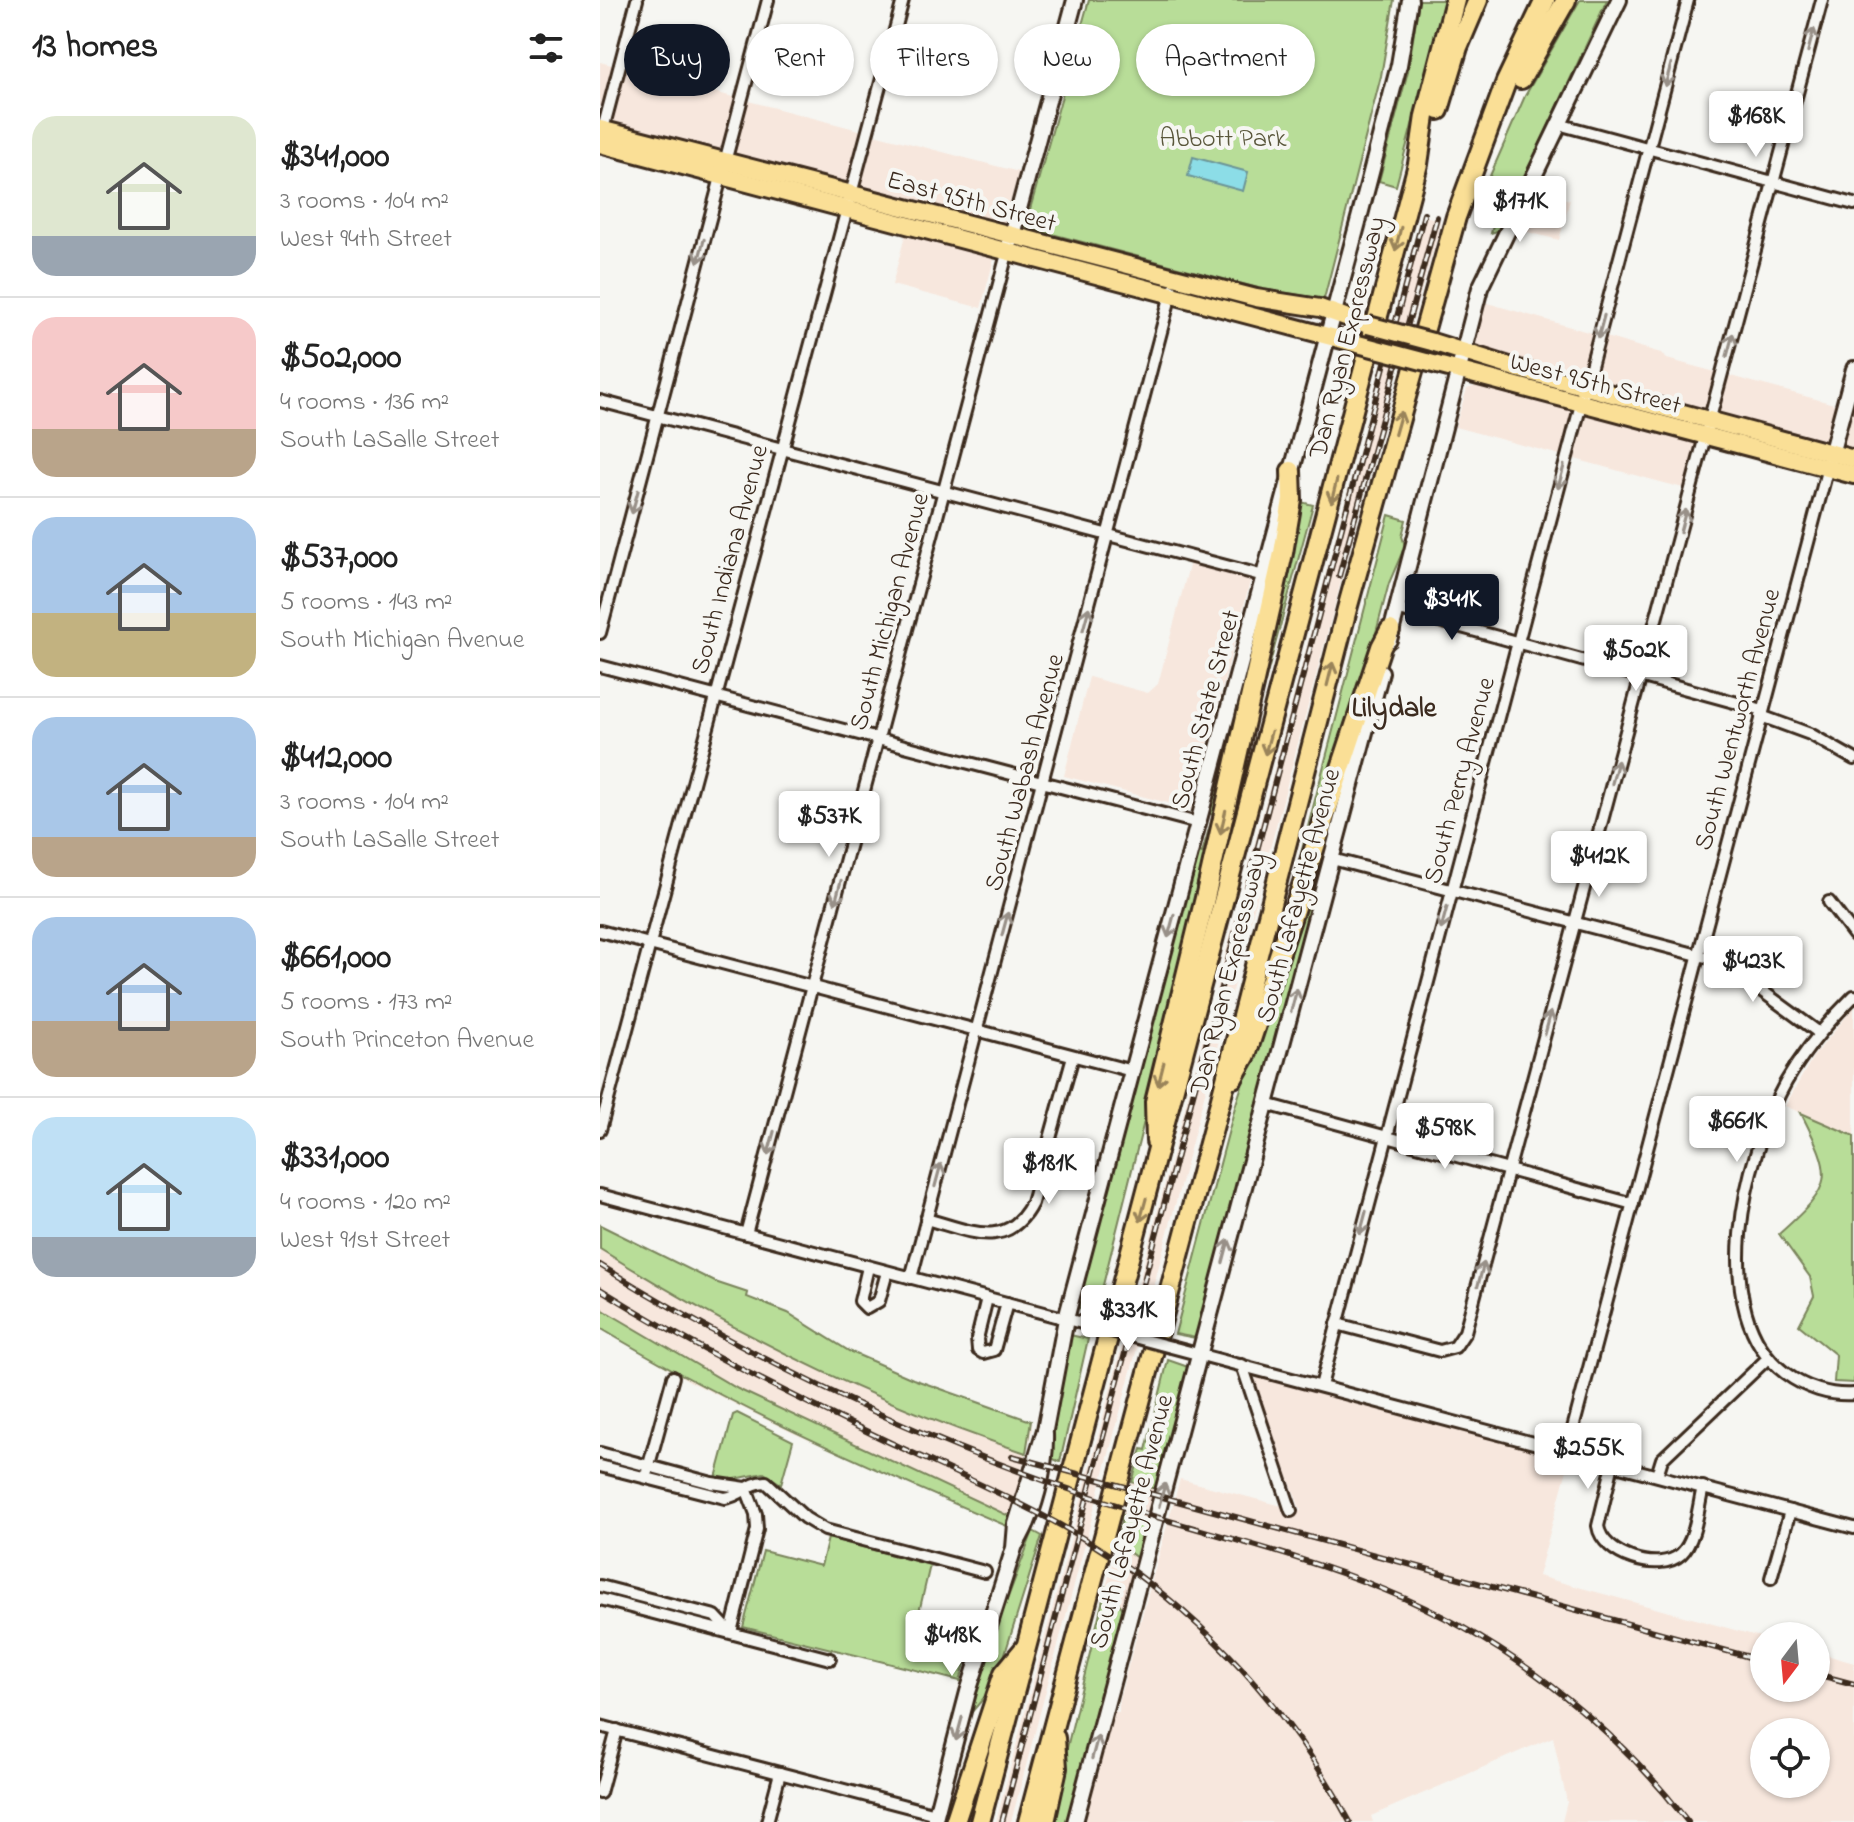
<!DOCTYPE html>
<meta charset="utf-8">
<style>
body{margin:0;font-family:"Indie Flower",sans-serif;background:#f2f2f2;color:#222;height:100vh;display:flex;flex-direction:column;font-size:30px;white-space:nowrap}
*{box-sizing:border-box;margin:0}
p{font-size:26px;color:#767676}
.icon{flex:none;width:44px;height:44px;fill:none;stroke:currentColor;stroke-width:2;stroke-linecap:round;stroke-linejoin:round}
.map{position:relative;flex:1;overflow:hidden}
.details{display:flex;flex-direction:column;background:#fff;width:600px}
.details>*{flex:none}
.guide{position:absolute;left:24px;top:24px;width:760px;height:72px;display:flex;gap:16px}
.needle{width:52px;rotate:196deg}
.controls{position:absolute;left:1150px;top:1622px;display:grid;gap:16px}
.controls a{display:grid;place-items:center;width:80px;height:80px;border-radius:50%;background:#fff;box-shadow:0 2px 6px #0004;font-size:40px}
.price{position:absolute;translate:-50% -68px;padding:0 18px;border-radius:8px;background:#fff;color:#222;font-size:26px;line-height:52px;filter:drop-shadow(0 2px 4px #0008)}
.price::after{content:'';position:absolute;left:50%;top:48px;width:24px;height:18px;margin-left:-12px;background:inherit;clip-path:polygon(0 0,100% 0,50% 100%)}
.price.selected{background:#111827;color:#fff}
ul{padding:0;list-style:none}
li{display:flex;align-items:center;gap:24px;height:200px;padding:0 32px}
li+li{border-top:2px solid #e0e0e0}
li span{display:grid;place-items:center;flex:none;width:224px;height:160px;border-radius:24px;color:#555}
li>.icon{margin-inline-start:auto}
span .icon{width:96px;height:96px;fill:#fffc;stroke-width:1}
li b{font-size:34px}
h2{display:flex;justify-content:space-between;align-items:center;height:96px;padding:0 32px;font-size:34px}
.chip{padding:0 28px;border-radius:36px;background:#fff;box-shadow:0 2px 6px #0004;font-size:28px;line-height:72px}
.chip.selected{background:#111827;color:#fff}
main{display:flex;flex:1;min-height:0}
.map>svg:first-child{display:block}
.built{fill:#f7e7dd;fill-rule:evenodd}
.green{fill:#b8dd98;stroke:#7a845b;stroke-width:2}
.water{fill:#8cdde7;stroke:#6c9597;stroke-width:2}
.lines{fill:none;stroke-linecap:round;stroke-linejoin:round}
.street-casing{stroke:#3b2a1e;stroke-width:16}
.secondary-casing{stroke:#3b2a1e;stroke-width:20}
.primary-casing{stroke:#3b2a1e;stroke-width:22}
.highway-casing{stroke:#3b2a1e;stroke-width:24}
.street{stroke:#f6f6f2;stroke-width:10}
.secondary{stroke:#f6f6f2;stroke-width:14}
.primary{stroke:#fadf96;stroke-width:16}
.highway{stroke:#fadf96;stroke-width:18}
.rail-casing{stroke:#3b2a1e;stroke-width:6}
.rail{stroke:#f6f6f2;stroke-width:3;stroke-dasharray:9;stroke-linecap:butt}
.street-bridge-casing{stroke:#3b2a1e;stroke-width:16;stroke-linecap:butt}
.primary-bridge-casing{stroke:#3b2a1e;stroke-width:22;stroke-linecap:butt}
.street-bridge{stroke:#f6f6f2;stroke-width:10}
.primary-bridge{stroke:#fadf96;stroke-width:16}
.oneway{stroke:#989088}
.oneway2{stroke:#9a845a}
.labels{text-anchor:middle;stroke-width:8;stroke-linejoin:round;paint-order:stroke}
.park-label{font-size:26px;fill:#5a573c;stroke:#f6f6f2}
.street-label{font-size:26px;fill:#3b2a1e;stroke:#f6f6f2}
.neighbourhood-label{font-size:28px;font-weight:bold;fill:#3b2a1e;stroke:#f6f6f2}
</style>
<main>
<section class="details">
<h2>13 homes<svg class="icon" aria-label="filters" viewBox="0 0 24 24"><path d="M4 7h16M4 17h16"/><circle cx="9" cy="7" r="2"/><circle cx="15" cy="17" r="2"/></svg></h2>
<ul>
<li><span style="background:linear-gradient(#dfe7d0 75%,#9aa5b1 0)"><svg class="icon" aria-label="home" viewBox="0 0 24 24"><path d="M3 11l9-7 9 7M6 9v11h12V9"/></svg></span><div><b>$341,000</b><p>3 rooms · 104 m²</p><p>West 94th Street</p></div></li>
<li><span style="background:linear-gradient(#f6c9c9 70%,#b9a48a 0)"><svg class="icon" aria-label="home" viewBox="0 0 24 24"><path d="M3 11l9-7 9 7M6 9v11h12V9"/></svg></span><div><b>$502,000</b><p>4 rooms · 136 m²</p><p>South LaSalle Street</p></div></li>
<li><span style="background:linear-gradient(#a9c7e8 60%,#c2b280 0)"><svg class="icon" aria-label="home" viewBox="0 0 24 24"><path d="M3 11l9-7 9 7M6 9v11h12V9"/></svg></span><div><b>$537,000</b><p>5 rooms · 143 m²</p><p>South Michigan Avenue</p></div></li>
<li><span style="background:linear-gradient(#a9c7e8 75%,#b9a48a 0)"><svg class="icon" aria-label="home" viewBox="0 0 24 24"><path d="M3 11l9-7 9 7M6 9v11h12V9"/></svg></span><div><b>$412,000</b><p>3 rooms · 104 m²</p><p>South LaSalle Street</p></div></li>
<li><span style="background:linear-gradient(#a9c7e8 65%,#b9a48a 0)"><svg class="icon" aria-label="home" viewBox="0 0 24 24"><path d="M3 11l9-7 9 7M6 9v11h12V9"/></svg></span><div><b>$661,000</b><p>5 rooms · 173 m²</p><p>South Princeton Avenue</p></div></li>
<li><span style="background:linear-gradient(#bfe0f5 75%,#9aa5b1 0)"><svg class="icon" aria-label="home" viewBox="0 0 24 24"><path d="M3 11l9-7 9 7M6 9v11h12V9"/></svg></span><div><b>$331,000</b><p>4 rooms · 120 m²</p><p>West 91st Street</p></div></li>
</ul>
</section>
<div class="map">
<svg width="1254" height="1822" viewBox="0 0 1254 1822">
<rect width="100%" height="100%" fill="#f6f6f2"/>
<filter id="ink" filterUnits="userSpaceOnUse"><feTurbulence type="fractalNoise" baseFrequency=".0125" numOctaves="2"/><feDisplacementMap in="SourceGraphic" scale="16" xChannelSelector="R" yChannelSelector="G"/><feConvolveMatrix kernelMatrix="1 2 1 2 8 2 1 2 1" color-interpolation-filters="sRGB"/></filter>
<g filter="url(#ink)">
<g class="built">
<path d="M0,62L419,172L403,227L0,121Z"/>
<path d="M933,190L970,200L959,240L916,229Z"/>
<path d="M821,215L840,220L837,238L797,371L411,1822H396Z"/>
<path d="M306,232L395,255L381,308L292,285Z"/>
<path d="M884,302L1061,353L1067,359L1249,408L1251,402L1254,403V454L963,375L877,345L873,339Z"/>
<path d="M879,385L1110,444L1098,492L855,427L867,389Z"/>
<path d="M590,562L651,578L591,809L464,776L489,677L548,693L558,684Z"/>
<path d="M1254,1007V1136L1185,1106L1213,1057Z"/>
<path d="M0,1225L115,1282L148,1293L147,1297L188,1313L249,1351L344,1392L431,1421L432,1430L407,1526L193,1433L91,1382L0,1328Z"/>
<path d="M657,1377L970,1459L938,1576L1164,1638V1688H1216V1652L1254,1663V1822H962L967,1802L953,1737L771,1816L773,1822H483L511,1711L519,1712V1699L580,1479L701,1511L653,1385ZM1164,1732H1216V1784H1164Z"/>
<path d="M532,1482L556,1489L546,1522L523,1515Z"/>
<path d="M517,1543L537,1558L524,1610L506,1588Z"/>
</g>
<g class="green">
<path d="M489,0H794L781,76L724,299L662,289L425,227Z"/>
<path d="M819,0H845L796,186L779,181L808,71Z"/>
<path d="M980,0H1007L900,230L891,233L896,215L875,210L925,96Z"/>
<path d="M697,501L713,505L649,741Z"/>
<path d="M789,515L806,520L802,536L805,546L789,583L757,705L684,919Z"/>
<path d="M662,607L605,878L496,1313L476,1307L601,836L599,851L602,853L613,815L609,813L610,806Z"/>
<path d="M759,727L729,843H725L714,880L718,884L596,1338L575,1334L635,1107Z"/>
<path d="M1201,1113L1254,1136V1383L1234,1382L1236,1355L1199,1325L1214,1296L1210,1277L1179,1234C1235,1184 1234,1178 1201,1113Z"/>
<path d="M0,1225L115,1282L148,1293L147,1297L188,1313L249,1351L313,1379L431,1421L426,1453C276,1404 134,1333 0,1249Z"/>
<path d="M0,1308L138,1389L409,1516L407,1526C267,1467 130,1406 0,1328Z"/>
<path d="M470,1335L488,1339L460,1462L449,1457Z"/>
<path d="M568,1360L588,1367L556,1489L532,1482L542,1449L546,1450Z"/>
<path d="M137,1413L193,1441L181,1484L164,1473L130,1480L116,1478L133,1415Z"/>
<path d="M523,1515L546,1522L537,1558L517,1543Z"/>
<path d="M433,1531L442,1536L395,1685L370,1714L382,1666Z"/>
<path d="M228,1538L330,1565L317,1621L373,1636L360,1681L143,1627L163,1551L221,1566Z"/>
<path d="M506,1587L524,1610L467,1822H449Z"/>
</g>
<path class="water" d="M593,157L648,172L643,191L588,176Z"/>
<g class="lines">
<g class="street-casing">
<g id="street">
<path d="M958,124L1254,204"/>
<path d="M2,133L37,0"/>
<path d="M0,401L664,576"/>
<path d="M796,609L1163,710"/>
<path d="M0,633L168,0"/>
<path d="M0,666L598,823"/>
<path d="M1161,716L1210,734L1254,759"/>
<path d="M732,859L1121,961L1218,1032"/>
<path d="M1229,902L1254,935"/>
<path d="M0,931L532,1071"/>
<path d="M1254,996C1227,1023 1205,1049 1186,1082C1144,1157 1106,1313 1185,1373C1205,1388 1230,1396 1254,1394"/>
<path d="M666,1104L1033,1204"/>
<path d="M0,1130L303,0"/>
<path d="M0,1195L493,1326"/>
<path d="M326,1219C368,1230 407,1252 432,1203L473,1056"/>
<path d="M146,1234L408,250"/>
<path d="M268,1267L260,1301L267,1308L279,1301L287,1272"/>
<path d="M311,1278L572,290"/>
<path d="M387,1298L377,1339L378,1350L383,1353L394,1350L407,1303"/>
<path d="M737,1324L840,1351L855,1347L865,1332L1222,0"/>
<path d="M571,1347L1254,1528"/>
<path d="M642,1365L691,1511"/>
<path d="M721,1386L1088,0"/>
<path d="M967,1451L1228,467"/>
<path d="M0,1453L112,1483L146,1488"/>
<path d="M1013,1464L998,1526C1002,1555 1059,1574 1081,1554C1096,1540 1098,1507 1103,1487"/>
<path d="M0,1466L125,1498C142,1496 149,1482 166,1482L205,1518L225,1530L385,1572"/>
<path d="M47,1472L73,1377"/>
<path d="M1057,1475L1062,1459L1167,1359"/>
<path d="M1171,1578L1190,1511"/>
<path d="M0,1586L115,1616L129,1631"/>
<path d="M0,1599L230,1659"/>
<path d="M131,1632L157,1529L156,1514L146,1488"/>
<path d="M0,1726L336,1814"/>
<path d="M0,1793L17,1730"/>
<path d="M167,1822L180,1773"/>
</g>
</g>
<g class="secondary-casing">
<g id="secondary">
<path d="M408,250L475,0"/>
<path d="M1229,462L1254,369"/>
<path d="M789,640L880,288L1019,0"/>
<path d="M416,1544C434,1515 446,1468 445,1434"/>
<path d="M334,1822L368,1692L414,1548L416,1524L445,1430L466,1319L761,211L799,65L810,0"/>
<path d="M475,1822L781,672"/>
</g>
</g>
<g class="primary-casing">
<g id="primary">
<path d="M0,129L656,298L720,308L768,325"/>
<path d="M0,144L758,344"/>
<path d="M832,342L919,369L1254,459"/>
<path d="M826,362L1254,475"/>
</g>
</g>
<g class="highway-casing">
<g id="highway">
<path d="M921,79L966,0"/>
<path d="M839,110L858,47L878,0"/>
<path d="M633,1078L646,1055L781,647L790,630"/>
<path d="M556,1141L555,1102L605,898L683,553L692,500L691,471"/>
<path d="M355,1822L404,1673L425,1648"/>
<path d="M380,1822L818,164L825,116L855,0"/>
<path d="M428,1822L620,1102L747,609L856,217L906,82L945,0"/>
<path d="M445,1822L457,1768L455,1738"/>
</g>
</g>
<use href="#street" class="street"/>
<use href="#secondary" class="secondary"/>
<use href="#primary" class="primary"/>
<use href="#highway" class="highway"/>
<g class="rail-casing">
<g id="rail">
<path d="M739,576L837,217"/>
<path d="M0,1265C155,1361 322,1441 495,1498C591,1530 692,1551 785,1590C905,1639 1009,1720 1088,1822"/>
<path d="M0,1289C93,1347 190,1395 289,1442C372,1481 459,1517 534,1572C624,1638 698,1724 750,1822"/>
<path d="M412,1456L1164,1661"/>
<path d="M1216,1674L1254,1684"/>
<path d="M402,1822L824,214"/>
</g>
</g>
<use href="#rail" class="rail"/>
<g class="street-bridge-casing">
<path id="street-bridge" d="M493,1326L571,1347"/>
</g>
<g class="primary-bridge-casing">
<g id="primary-bridge">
<path d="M768,325L832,342"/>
<path d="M758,344L826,362"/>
</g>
</g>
<use href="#street-bridge" class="street-bridge"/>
<use href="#primary-bridge" class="primary-bridge"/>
</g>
<defs><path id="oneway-shaft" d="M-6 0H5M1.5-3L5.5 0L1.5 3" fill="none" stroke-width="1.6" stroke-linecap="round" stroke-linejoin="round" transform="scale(2)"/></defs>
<g class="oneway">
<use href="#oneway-shaft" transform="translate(1211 40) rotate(-75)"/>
<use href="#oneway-shaft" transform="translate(1068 75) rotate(105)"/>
<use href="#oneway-shaft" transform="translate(101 251) rotate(105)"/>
<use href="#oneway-shaft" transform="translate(1001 327) rotate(105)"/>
<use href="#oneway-shaft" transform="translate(1130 345) rotate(-75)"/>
<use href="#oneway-shaft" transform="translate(961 477) rotate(105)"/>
<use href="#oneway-shaft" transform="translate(35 502) rotate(105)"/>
<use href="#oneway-shaft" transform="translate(1083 521) rotate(-75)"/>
<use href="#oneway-shaft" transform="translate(486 619) rotate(-75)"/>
<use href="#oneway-shaft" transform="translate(1015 772) rotate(-75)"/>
<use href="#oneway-shaft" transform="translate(238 892) rotate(105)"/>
<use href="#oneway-shaft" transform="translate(844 918) rotate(105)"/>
<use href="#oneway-shaft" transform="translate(405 924) rotate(-75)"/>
<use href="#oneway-shaft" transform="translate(571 926) rotate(105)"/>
<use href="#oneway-shaft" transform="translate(694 1000) rotate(-75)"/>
<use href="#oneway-shaft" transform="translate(948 1023) rotate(-75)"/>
<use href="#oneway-shaft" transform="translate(171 1143) rotate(105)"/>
<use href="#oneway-shaft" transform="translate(338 1175) rotate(-75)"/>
<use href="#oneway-shaft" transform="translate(763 1223) rotate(105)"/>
<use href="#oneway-shaft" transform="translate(626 1251) rotate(-75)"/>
<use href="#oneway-shaft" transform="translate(881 1274) rotate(-75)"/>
<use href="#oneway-shaft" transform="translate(562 1495) rotate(-75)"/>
<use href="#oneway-shaft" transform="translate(359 1729) rotate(105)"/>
<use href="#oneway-shaft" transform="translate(495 1747) rotate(-75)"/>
</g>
<g class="oneway2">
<use href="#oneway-shaft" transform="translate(798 239) rotate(104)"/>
<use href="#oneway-shaft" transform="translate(798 423) rotate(-74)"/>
<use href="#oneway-shaft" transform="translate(734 491) rotate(104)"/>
<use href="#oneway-shaft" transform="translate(730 674) rotate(-76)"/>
<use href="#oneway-shaft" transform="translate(668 743) rotate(105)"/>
<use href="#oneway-shaft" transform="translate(623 822) rotate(103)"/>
<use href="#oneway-shaft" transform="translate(561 1074) rotate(104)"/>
<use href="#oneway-shaft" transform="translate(543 1210) rotate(105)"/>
</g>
</g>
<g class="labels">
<g class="park-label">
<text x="623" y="146">Abbott Park</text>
</g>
<g class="street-label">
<text transform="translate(372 200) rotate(15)" y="9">East 95th Street</text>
<text transform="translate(746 337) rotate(-76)" y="9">Dan Ryan Expressway</text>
<text transform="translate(996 382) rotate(15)" y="9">West 95th Street</text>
<text transform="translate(128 559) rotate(-75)" y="9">South Indiana Avenue</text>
<text transform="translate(288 611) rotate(-75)" y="9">South Michigan Avenue</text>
<text transform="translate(604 709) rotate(-75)" y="9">South State Street</text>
<text transform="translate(1136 719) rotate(-75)" y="9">South Wentworth Avenue</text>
<text transform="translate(423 772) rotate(-75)" y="9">South Wabash Avenue</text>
<text transform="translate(858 780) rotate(-75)" y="9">South Perry Avenue</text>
<text transform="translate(697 895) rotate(-75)" y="9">South Lafayette Avenue</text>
<text transform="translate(627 973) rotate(-76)" y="9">Dan Ryan Expressway</text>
<text transform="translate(530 1521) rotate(-75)" y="9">South Lafayette Avenue</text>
</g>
<g class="neighbourhood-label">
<text x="794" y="716">Lilydale</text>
</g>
</g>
</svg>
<div class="controls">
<a><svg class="needle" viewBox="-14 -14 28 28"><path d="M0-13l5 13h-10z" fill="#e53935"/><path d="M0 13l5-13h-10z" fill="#767676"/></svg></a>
<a><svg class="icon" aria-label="locate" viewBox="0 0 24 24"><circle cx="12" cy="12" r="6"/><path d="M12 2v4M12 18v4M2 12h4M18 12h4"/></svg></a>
</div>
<b class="price" style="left:1156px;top:159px">$168K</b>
<b class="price" style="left:920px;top:244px">$171K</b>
<b class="price selected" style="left:852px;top:642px">$341K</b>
<b class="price" style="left:1036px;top:693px">$502K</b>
<b class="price" style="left:229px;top:859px">$537K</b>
<b class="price" style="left:999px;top:899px">$412K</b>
<b class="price" style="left:1153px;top:1004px">$423K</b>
<b class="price" style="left:1137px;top:1164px">$661K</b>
<b class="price" style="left:845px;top:1171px">$598K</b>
<b class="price" style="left:449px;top:1206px">$181K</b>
<b class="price" style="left:528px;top:1353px">$331K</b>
<b class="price" style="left:988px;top:1491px">$255K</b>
<b class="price" style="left:352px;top:1678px">$418K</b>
<div class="guide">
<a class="chip selected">Buy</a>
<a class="chip">Rent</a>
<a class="chip">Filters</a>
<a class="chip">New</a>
<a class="chip">Apartment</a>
</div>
</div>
</main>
